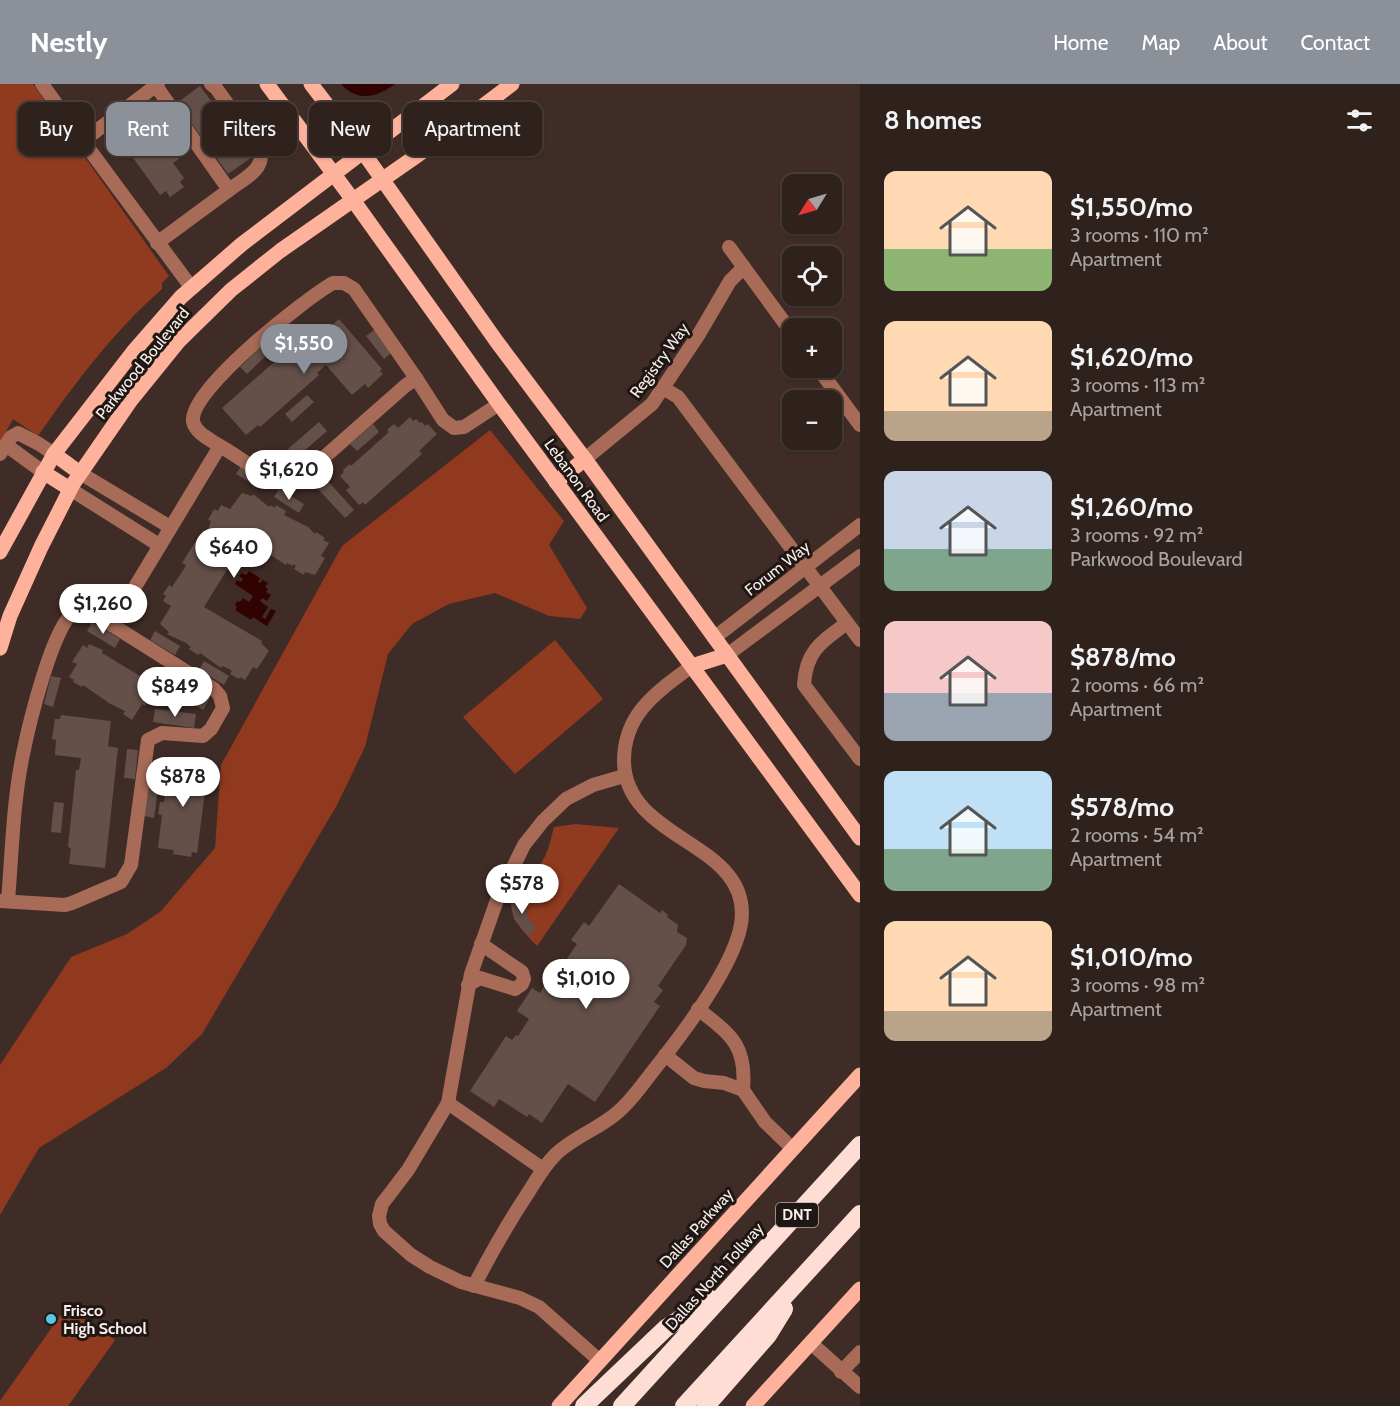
<!DOCTYPE html>
<meta charset="utf-8">
<style>
body{margin:0;font-family:Cabin,sans-serif;background:#3b2e29;color:#f1f3f6;height:100vh;display:flex;flex-direction:column;font-size:22px;white-space:nowrap}
*{box-sizing:border-box;margin:0}
p{font-size:20px;color:#a7a3a3}
.icon{flex:none;width:33px;height:33px;fill:none;stroke:currentColor;stroke-width:2;stroke-linecap:round;stroke-linejoin:round}
.map{position:relative;flex:1;overflow:hidden}
.drawer{display:flex;flex-direction:column;background:#2f211c;width:540px}
.drawer>*{flex:none}
.guide{position:absolute;left:18px;top:18px;width:570px;height:54px;display:flex;gap:12px}
.needle{width:39px;rotate:233deg}
.controls{position:absolute;left:782px;top:90px;display:grid;gap:12px}
.controls a{display:grid;place-items:center;width:60px;height:60px;border-radius:12px;background:#2f211c;box-shadow:0 2px 4px #0004,0 0 0 2px #4a3e3b;font-size:30px}
.price{position:absolute;translate:-50% -51px;padding:0 14px;border-radius:21px;background:#fff;color:#222;font-size:20px;line-height:39px;filter:drop-shadow(0 2px 3px #0008)}
.price::after{content:'';position:absolute;left:50%;top:36px;width:18px;height:14px;margin-left:-9px;background:inherit;clip-path:polygon(0 0,100% 0,50% 100%)}
.price.active{background:#8c9099;color:#fff}
ul{padding:0;list-style:none}
li{display:flex;align-items:center;gap:18px;height:150px;padding:0 24px}
li span{display:grid;place-items:center;flex:none;width:168px;height:120px;border-radius:12px;color:#555}
li>.icon{margin-inline-start:auto}
span .icon{width:72px;height:72px;fill:#fffc;stroke-width:1}
li b{font-size:26px}
h2{display:flex;justify-content:space-between;align-items:center;height:72px;padding:0 24px;font-size:26px}
.pill{padding:0 21px;border-radius:12px;background:#2f211c;box-shadow:0 2px 4px #0004,0 0 0 2px #4a3e3b;font-size:21px;line-height:54px}
.pill.active{background:#8c9099;color:#fff}
header{display:flex;align-items:center;gap:36px;box-sizing:border-box;height:84px;padding:0 30px;background:#8c9099;color:#fff}
header strong{font-size:28px}
nav{display:flex;gap:33px;margin-inline-start:auto;font-size:21px}
main{display:flex;flex:1;min-height:0}
.map>svg:first-child{display:block}
.green{fill:#903a1f}
.forest{fill:#91391e}
.water{fill:#300300}
.building{fill:#645049}
.lines{fill:none;stroke-linecap:round;stroke-linejoin:round}
.minor{stroke:#a76b58;stroke-width:14}
.major{stroke:#feb29b;stroke-width:15}
.highway{stroke:#fdddd4;stroke-width:18}
.poi-dot{fill:#59c8e5;stroke:#1f1714;stroke-width:2}
.labels{text-anchor:middle;stroke-width:6;stroke-linejoin:round;paint-order:stroke}
.shield{fill:#1f1714;stroke:#b9aeaa;stroke-width:1.5}
.shield-label{font-size:15px;font-weight:bold;fill:#fbefeb}
.street-label{font-size:16px;fill:#fbefeb;stroke:#1f1714}
.poi-label{font-size:16px;font-weight:bold;fill:#fbefeb;stroke:#1f1714;text-anchor:start}
</style>
<header>
<strong>Nestly</strong>
<nav><a>Home</a><a>Map</a><a>About</a><a>Contact</a></nav>
</header>
<main>
<div class="map">
<svg width="860" height="1322" viewBox="0 0 860 1322">
<rect width="100%" height="100%" fill="#3f2c26"/>
<g class="green">
<path d="M0,0H33L169,192L162,199V205C114,247 75,299 38,352L13,335L0,359Z"/>
<path d="M555,556L603,615L515,690L463,633Z"/>
<path d="M575,740L619,744L537,862C517,841 498,822 523,794C528,788 537,785 541,779C548,770 551,754 554,743Z"/>
<path d="M67,1222L115,1256L68,1322H0V1317Z"/>
</g>
<path class="forest" d="M490,346L564,437L549,461L587,524L580,535L549,532L495,509L449,520L412,540L388,570L365,663L337,721L202,950L166,984L39,1064L0,1131V981L71,873L127,850L160,828L215,764L221,681L342,462Z"/>
<g class="water">
<path d="M341,0H395C377,13 358,19 341,0Z"/>
<path d="M249,487L260,494L258,498L260,499L263,496L268,499L265,503L268,505L266,508L271,511L267,517L262,514L260,517L268,523L262,533L265,535L271,525L276,527L267,542L253,533L251,536L235,526L237,523L235,521L237,517L240,518L243,514L249,518L253,512L235,500L237,496L241,498L243,495L239,492L242,489L246,491Z"/>
</g>
<g class="building">
<path d="M200,2L252,73L228,90L177,19Z"/>
<path d="M147,43L163,65L169,61L179,75L173,79L184,94L180,98L184,103L170,113L166,107L160,111L123,60Z"/>
<path d="M339,235L382,285L380,287L383,290L368,304L365,300L352,311L326,281L317,289L319,291L260,343L258,341L246,351L222,324L313,244L320,252Z"/>
<path d="M374,246L391,269L384,275L366,252Z"/>
<path d="M261,263L268,270L247,290L240,283Z"/>
<path d="M307,311L314,318L292,338L285,330Z"/>
<path d="M410,333L413,337L416,335L420,339L422,338L425,342L428,340L437,350L419,367L422,370L365,421L363,418L359,421L346,406L350,403L340,392L344,388L343,386L350,380L351,382L389,348L387,346L394,340L398,344Z"/>
<path d="M319,338L327,347L296,374L288,365Z"/>
<path d="M373,340L379,348L357,367L350,360Z"/>
<path d="M241,382L266,397L261,405L236,390Z"/>
<path d="M327,396L354,426L345,434L318,405Z"/>
<path d="M279,405L304,420L299,429L274,413Z"/>
<path d="M242,409L252,412L253,410L269,423L270,421L275,424L276,421L286,427L284,431L308,443L315,450L316,448L325,454L323,456L329,459L321,472L325,474L315,491L305,488L304,491L294,485L296,482L293,480V482L287,479L286,481L246,455L240,466L241,467L238,472L236,471L204,523L262,557L261,559L269,567L257,585L253,583L245,596L240,593L239,595L230,590L232,587L229,585L222,582L221,584L200,569L198,571L189,565L191,563L186,559L167,550L169,548L160,540L171,522L163,517L166,512L163,510L169,501L172,503L182,488L186,481L182,479L197,455L201,457L209,443L211,437L208,436L214,425L218,427L221,421L230,425Z"/>
<path d="M92,538L120,555L115,564L87,547Z"/>
<path d="M155,547L180,562L175,571L150,556Z"/>
<path d="M89,560L103,566L102,569L145,595L147,592L155,597L150,603L155,606L145,622L142,620L132,636L123,630L125,627L109,619L83,601L82,603L73,598L74,596L69,593L77,580L72,578L83,561L87,564Z"/>
<path d="M204,577L229,592L224,601L199,586Z"/>
<path d="M51,592L61,594L53,623L44,620Z"/>
<path d="M175,593L210,614L203,626L167,604Z"/>
<path d="M155,625L196,630L194,644L153,638Z"/>
<path d="M61,631L111,637L108,662L118,664L105,784L69,780L71,764L68,763L76,686H79L81,674L55,671L56,656L52,655L55,635H60Z"/>
<path d="M127,665L138,666L135,695L124,694Z"/>
<path d="M187,678L204,680L203,684L208,685L197,769L192,768L191,773L173,770L174,766L158,764L162,731L158,730L160,718H164L169,679L186,682Z"/>
<path d="M148,703L158,705L154,734L144,732Z"/>
<path d="M54,718L64,719L61,749L51,748Z"/>
<path d="M619,800L660,829L662,826L668,831L667,833L678,841L677,848L687,854L686,861L658,902L663,906L654,918L660,922L595,1018L568,1000L542,1039L529,1030L527,1033L499,1015L494,1023L470,1007L506,952L512,956L516,951L518,952L529,935L517,927L532,904L540,909L558,879L562,882L577,860L571,856L584,838L589,842Z"/>
<path d="M512,811L526,815L528,834L536,844L529,853L514,835L511,818Z"/>
</g>
<g class="lines">
<g class="minor">
<path d="M42,0L83,57"/>
<path d="M158,0L83,57L191,203"/>
<path d="M211,0L216,4L260,65C266,86 243,95 229,106"/>
<path d="M156,2L229,106L157,159"/>
<path d="M729,163L792,249"/>
<path d="M818,284L860,341"/>
<path d="M663,304L678,313L860,556"/>
<path d="M6,361L43,388"/>
<path d="M220,362C211,356 195,349 193,337C190,305 305,215 333,199H344L354,205L416,294"/>
<path d="M0,370L11,353L18,349L39,360L54,370"/>
<path d="M585,375L652,320L699,250L730,197L744,183"/>
<path d="M80,389L170,443"/>
<path d="M70,405L159,461"/>
<path d="M847,539C821,558 806,567 804,601L860,675"/>
<path d="M714,554L860,441"/>
<path d="M727,571L860,472"/>
<path d="M0,817L65,821L72,819L121,798L131,781L148,656L162,649L203,652L211,645L223,624L220,612L214,605L112,541"/>
<path d="M8,817C12,768 13,718 23,670C28,645 53,539 74,529C87,522 101,535 112,541L220,362C233,369 270,396 282,398C290,400 297,395 304,391L405,302L416,294L443,336L454,344L464,343L499,320"/>
<path d="M468,901L480,894L515,905L522,900L524,895L522,888L481,860"/>
<path d="M698,925C731,951 747,961 743,1006"/>
<path d="M665,971L694,994L704,997L724,999L743,1006L765,1038L793,1065"/>
<path d="M448,1019L543,1085"/>
<path d="M474,1202C490,1171 507,1141 526,1112C535,1098 543,1083 555,1071C573,1053 599,1045 618,1028C632,1016 642,1001 653,987C681,952 734,883 741,840C754,757 625,759 624,677C624,629 657,608 692,582"/>
<path d="M811,1259L860,1303"/>
<path d="M600,1277L539,1223L520,1214L461,1198L430,1183L411,1171L384,1147L380,1140L379,1132L382,1120L408,1086L448,1019L471,890L497,816L524,761L543,737L566,715L593,701L624,692"/>
<path d="M841,1288L860,1268"/>
</g>
<g class="major">
<path d="M267,0L353,116L499,320L860,811"/>
<path d="M311,0L363,68L497,258L590,382L860,754"/>
<path d="M54,370L80,389"/>
<path d="M43,388L70,405"/>
<path d="M556,398L585,375"/>
<path d="M0,468L54,370L133,268L181,213L242,160L452,0"/>
<path d="M0,564L10,532L41,463L73,400L131,316L178,258L231,206L280,167L422,68L512,0"/>
<path d="M692,582L727,571"/>
<path d="M559,1322L860,991"/>
<path d="M753,1322L860,1205"/>
</g>
<g class="highway">
<path d="M584,1322L666,1244L711,1215"/>
<path d="M622,1322L860,1061"/>
<path d="M684,1322L860,1130"/>
<path d="M706,1322L768,1251L784,1225"/>
</g>
</g>
<circle class="poi-dot" cx="51" cy="1235" r="6"/>
<g class="labels">
<rect class="shield" x="776" y="1119" width="42" height="24" rx="4.5"/>
<g class="shield-label">
<text x="797" y="1136">DNT</text>
</g>
<g class="street-label">
<text transform="translate(659 276) rotate(-54)" y="6">Registry Way</text>
<text transform="translate(142 279) rotate(-51)" y="6">Parkwood Boulevard</text>
<text transform="translate(577 396) rotate(54)" y="6">Lebanon Road</text>
<text transform="translate(777 484) rotate(-38)" y="6">Forum Way</text>
<text transform="translate(696 1144) rotate(-48)" y="6">Dallas Parkway</text>
<text transform="translate(714 1192) rotate(-48)" y="6">Dallas North Tollway</text>
</g>
<g class="poi-label">
<text x="63" y="1232">Frisco<tspan x="63" dy="18">High School</tspan></text>
</g>
</g>
</svg>
<div class="controls">
<a><svg class="needle" viewBox="-14 -14 28 28"><path d="M0-13l5 13h-10z" fill="#e53935"/><path d="M0 13l5-13h-10z" fill="#a7a3a3"/></svg></a>
<a><svg class="icon" aria-label="locate" viewBox="0 0 24 24"><circle cx="12" cy="12" r="6"/><path d="M12 2v4M12 18v4M2 12h4M18 12h4"/></svg></a>
<a>+</a>
<a>−</a>
</div>
<b class="price active" style="left:304px;top:291px">$1,550</b>
<b class="price" style="left:289px;top:417px">$1,620</b>
<b class="price" style="left:234px;top:495px">$640</b>
<b class="price" style="left:103px;top:551px">$1,260</b>
<b class="price" style="left:175px;top:634px">$849</b>
<b class="price" style="left:183px;top:724px">$878</b>
<b class="price" style="left:522px;top:831px">$578</b>
<b class="price" style="left:586px;top:926px">$1,010</b>
<div class="guide">
<a class="pill">Buy</a>
<a class="pill active">Rent</a>
<a class="pill">Filters</a>
<a class="pill">New</a>
<a class="pill">Apartment</a>
</div>
</div>
<section class="drawer">
<h2>8 homes<svg class="icon" aria-label="filters" viewBox="0 0 24 24"><path d="M4 7h16M4 17h16"/><circle cx="9" cy="7" r="2"/><circle cx="15" cy="17" r="2"/></svg></h2>
<ul>
<li><span style="background:linear-gradient(#ffd9b3 65%,#8fb573 0)"><svg class="icon" aria-label="home" viewBox="0 0 24 24"><path d="M3 11l9-7 9 7M6 9v11h12V9"/></svg></span><div><b>$1,550/mo</b><p>3 rooms · 110 m²</p><p>Apartment</p></div></li>
<li><span style="background:linear-gradient(#ffd9b3 75%,#b9a48a 0)"><svg class="icon" aria-label="home" viewBox="0 0 24 24"><path d="M3 11l9-7 9 7M6 9v11h12V9"/></svg></span><div><b>$1,620/mo</b><p>3 rooms · 113 m²</p><p>Apartment</p></div></li>
<li><span style="background:linear-gradient(#c9d6e8 65%,#7fa58c 0)"><svg class="icon" aria-label="home" viewBox="0 0 24 24"><path d="M3 11l9-7 9 7M6 9v11h12V9"/></svg></span><div><b>$1,260/mo</b><p>3 rooms · 92 m²</p><p>Parkwood Boulevard</p></div></li>
<li><span style="background:linear-gradient(#f6c9c9 60%,#9aa5b1 0)"><svg class="icon" aria-label="home" viewBox="0 0 24 24"><path d="M3 11l9-7 9 7M6 9v11h12V9"/></svg></span><div><b>$878/mo</b><p>2 rooms · 66 m²</p><p>Apartment</p></div></li>
<li><span style="background:linear-gradient(#bfe0f5 65%,#7fa58c 0)"><svg class="icon" aria-label="home" viewBox="0 0 24 24"><path d="M3 11l9-7 9 7M6 9v11h12V9"/></svg></span><div><b>$578/mo</b><p>2 rooms · 54 m²</p><p>Apartment</p></div></li>
<li><span style="background:linear-gradient(#ffd9b3 75%,#b9a48a 0)"><svg class="icon" aria-label="home" viewBox="0 0 24 24"><path d="M3 11l9-7 9 7M6 9v11h12V9"/></svg></span><div><b>$1,010/mo</b><p>3 rooms · 98 m²</p><p>Apartment</p></div></li>
</ul>
</section>
</main>
